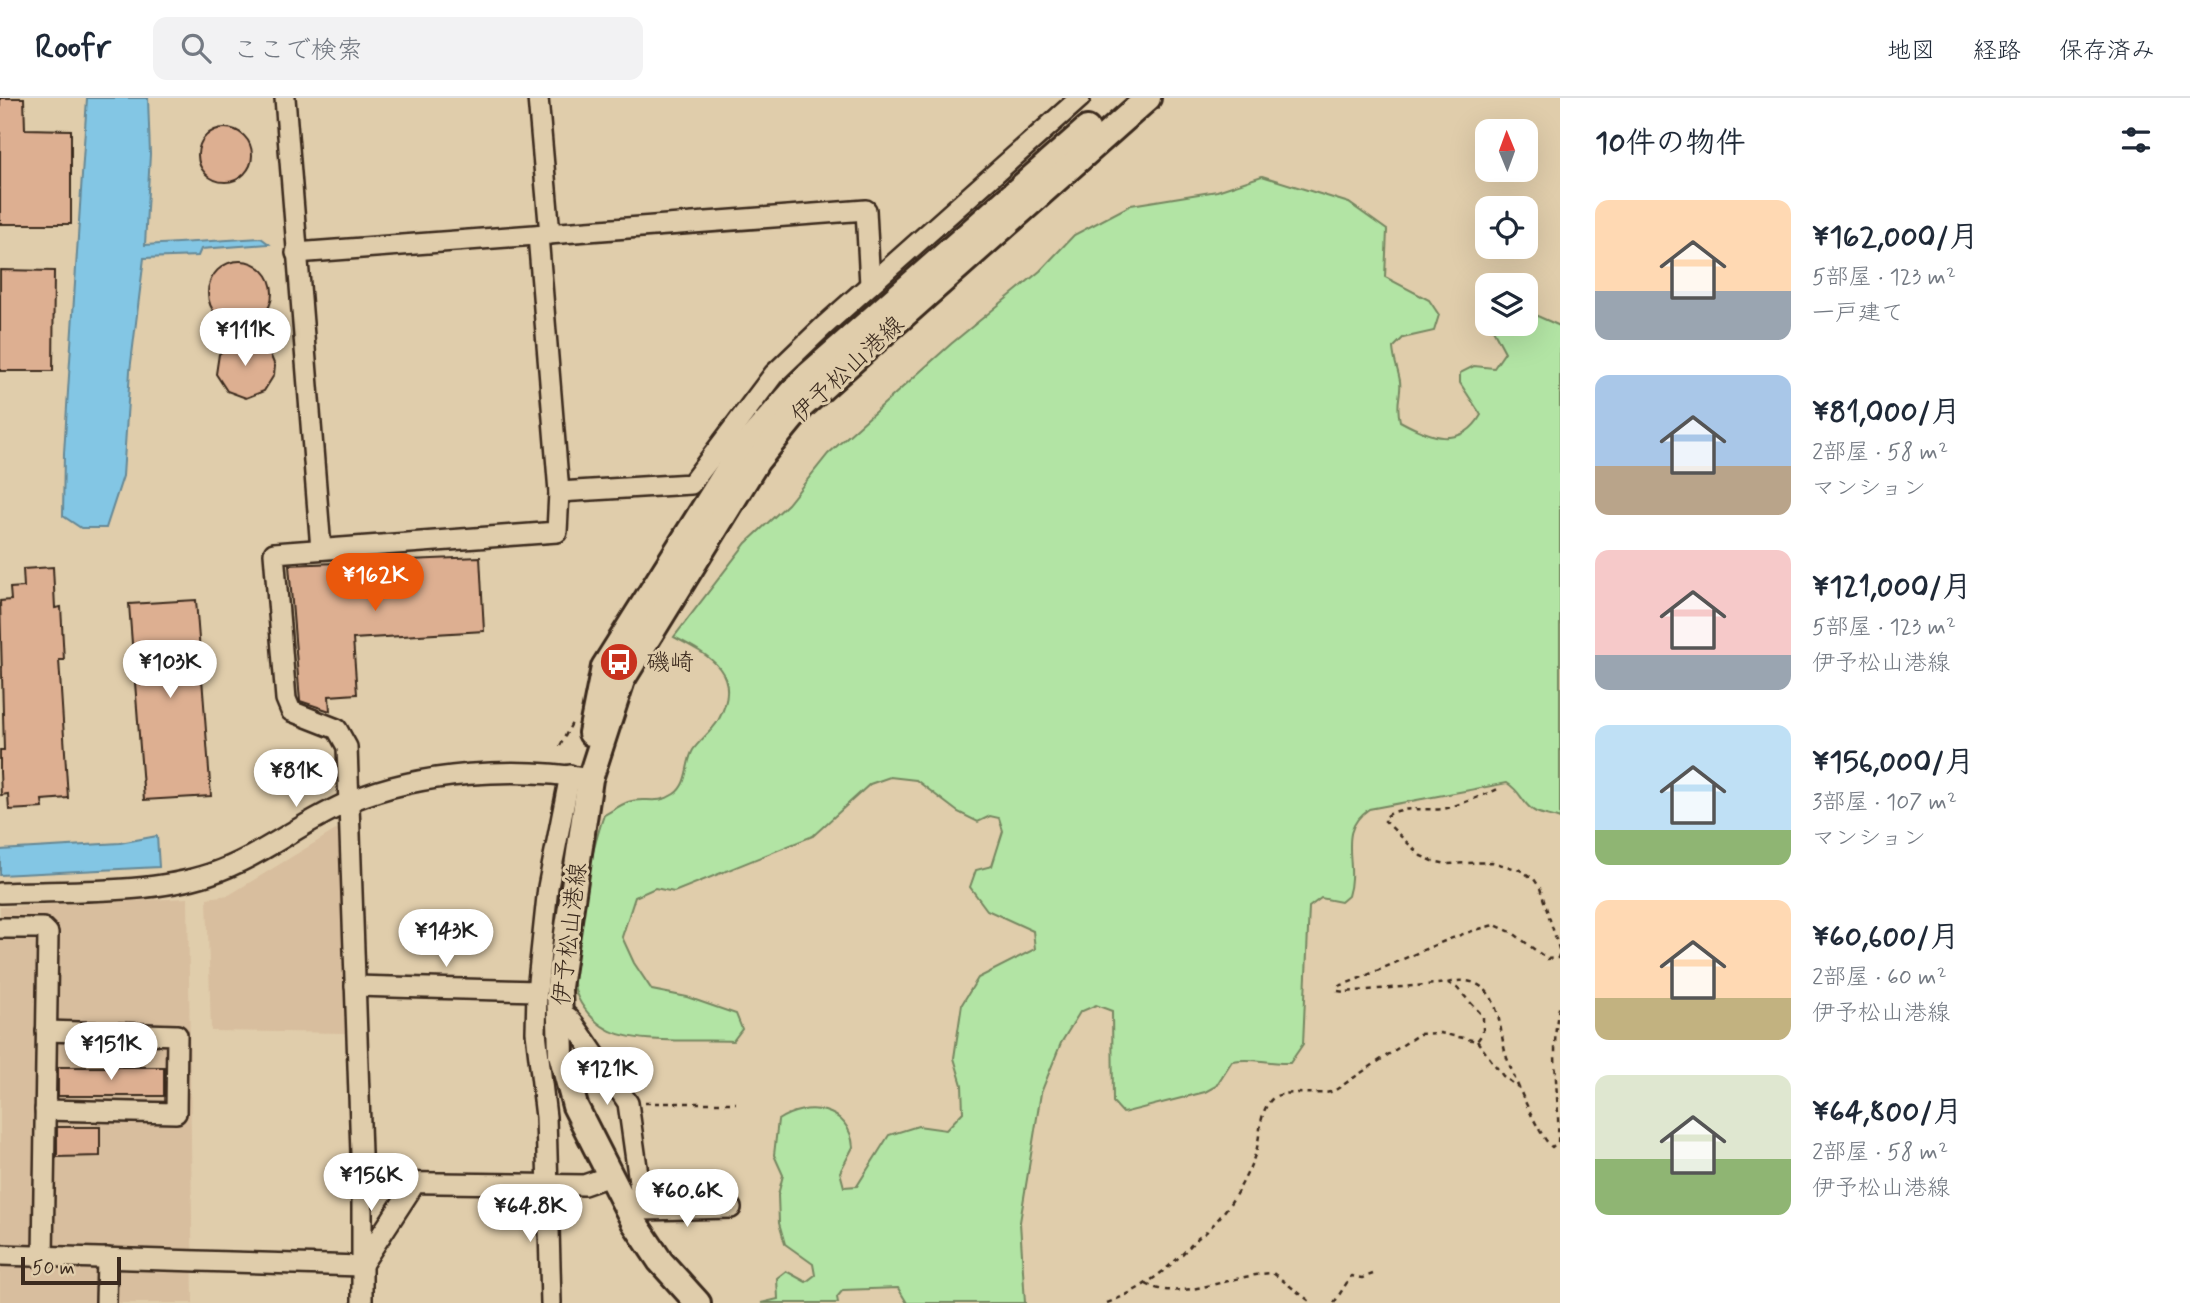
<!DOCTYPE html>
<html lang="ja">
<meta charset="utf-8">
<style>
body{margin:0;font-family:Mynerve,"Klee One",sans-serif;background:#f2f2f3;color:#1f2937;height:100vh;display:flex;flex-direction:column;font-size:26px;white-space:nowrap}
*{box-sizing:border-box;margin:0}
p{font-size:23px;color:#747a83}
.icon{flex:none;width:38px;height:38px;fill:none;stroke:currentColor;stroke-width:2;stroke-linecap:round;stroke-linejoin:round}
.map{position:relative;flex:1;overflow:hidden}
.panel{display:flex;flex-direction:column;background:#fff;width:630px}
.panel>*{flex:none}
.needle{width:46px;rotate:359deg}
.controls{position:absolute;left:1475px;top:21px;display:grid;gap:14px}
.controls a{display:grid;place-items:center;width:63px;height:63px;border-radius:14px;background:#fff;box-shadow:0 7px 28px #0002;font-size:35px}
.scale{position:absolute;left:21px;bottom:18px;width:100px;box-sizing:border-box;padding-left:7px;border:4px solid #3b2a1e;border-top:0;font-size:19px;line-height:24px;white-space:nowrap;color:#3b2a1e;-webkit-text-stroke:5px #e0cdab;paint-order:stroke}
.price{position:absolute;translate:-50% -60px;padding:0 16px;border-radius:24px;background:#fff;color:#222;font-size:23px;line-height:46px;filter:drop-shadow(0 2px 4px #0008)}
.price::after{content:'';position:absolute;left:50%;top:42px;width:21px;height:16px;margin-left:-10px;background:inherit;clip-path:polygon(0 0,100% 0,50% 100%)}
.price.active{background:#ea580c;color:#fff}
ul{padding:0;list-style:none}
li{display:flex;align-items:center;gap:21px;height:175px;padding:0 35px}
li span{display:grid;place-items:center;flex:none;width:196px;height:140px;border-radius:14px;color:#555}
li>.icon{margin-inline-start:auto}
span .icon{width:84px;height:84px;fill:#fffc;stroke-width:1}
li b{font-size:30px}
h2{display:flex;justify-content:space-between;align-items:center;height:84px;padding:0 35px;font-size:30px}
header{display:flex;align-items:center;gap:42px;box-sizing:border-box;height:98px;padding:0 35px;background:#fff;border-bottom:2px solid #e0e1e3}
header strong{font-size:33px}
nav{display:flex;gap:38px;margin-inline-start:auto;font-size:24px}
.search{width:490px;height:63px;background:#f2f2f3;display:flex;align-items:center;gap:18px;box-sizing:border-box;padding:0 24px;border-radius:14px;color:#747a83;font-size:26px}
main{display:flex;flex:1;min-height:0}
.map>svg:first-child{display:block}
.built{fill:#d8be9e}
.green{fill:#b2e4a4;stroke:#768761;stroke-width:2}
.water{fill:#83c6e4;stroke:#668895;stroke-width:2}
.building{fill:#ddaf91;stroke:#3b2a1e;stroke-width:2}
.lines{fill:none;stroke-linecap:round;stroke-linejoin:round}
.minor-casing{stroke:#3b2a1e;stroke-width:24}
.major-casing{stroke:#3b2a1e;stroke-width:30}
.path{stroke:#3b2a1e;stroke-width:2.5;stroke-dasharray:5 5;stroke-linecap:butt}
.minor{stroke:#e0cdab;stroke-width:19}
.major{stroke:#e0cdab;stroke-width:24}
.labels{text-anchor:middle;stroke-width:6;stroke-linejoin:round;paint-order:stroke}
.street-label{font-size:24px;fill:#3b2a1e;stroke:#e0cdab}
.poi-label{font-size:24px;fill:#3b2a1e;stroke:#e0cdab;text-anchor:start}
</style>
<header>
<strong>Roofr</strong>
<div class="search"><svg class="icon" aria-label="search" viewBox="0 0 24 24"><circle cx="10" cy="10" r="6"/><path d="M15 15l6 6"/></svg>ここで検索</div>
<nav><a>地図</a><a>経路</a><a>保存済み</a></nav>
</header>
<main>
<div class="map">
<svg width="1560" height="1205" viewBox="0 0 1560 1205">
<rect width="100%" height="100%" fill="#e0cdab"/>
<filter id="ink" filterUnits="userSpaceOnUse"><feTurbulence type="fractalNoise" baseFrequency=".0143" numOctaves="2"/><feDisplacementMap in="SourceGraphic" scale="14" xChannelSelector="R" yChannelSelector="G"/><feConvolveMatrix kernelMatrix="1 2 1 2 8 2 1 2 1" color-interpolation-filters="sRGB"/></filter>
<g filter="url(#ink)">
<g class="built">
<path d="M339,730L345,935L211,933L207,800L229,797Z"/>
<path d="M188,800L193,1205H0V809Z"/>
</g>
<path class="green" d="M1262,78L1349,105L1387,132L1385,179L1429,202L1439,217L1434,233L1403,240L1393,250C1394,264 1398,271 1400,283C1402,297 1395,303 1400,323C1429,339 1461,352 1481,317L1460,285V275L1474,268L1494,270L1505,254L1490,226H1526V213L1560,228V721C1553,718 1543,717 1536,714C1523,708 1522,694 1507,685L1369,711C1335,734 1359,764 1348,798L1341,804L1321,800L1309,809L1303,946L1290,965C1266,966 1256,959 1232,963L1216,988L1205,994L1123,1015L1113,1004L1112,913L1096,907L1080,914L1061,945L1041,995L1020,1124L1025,1205H907L898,1190L843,1192L837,1199L838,1205H761L778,1201L777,1180L786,1173L806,1184L815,1177L813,1166L785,1146L779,1125L778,1097L783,1077L774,1057L778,1022C806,1003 850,1008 853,1049L840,1074L844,1089L857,1088L889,1037L918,1028L946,1032L963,1014L962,987L954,960L962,906L978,880L1035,851L1033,833L987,812L970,789L976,772L992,768L1003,733L999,720L990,718L978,724L958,714L916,682L890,679L870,686L813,738L674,794L655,790L635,799L622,839L634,865L652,892L687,899L736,916L742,931L733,943C701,941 633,947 607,931C594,924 581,909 576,895C565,863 592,750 604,717C612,713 620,707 628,704C645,698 656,708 674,696C689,686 685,665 693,652C700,642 711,634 718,623C744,576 711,558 674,539L746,445L788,406L828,356L951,246L1040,173L1074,137L1131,107L1217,93Z"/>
<g class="water">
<path d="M87,0H148L150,56L145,147L261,140L269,146L201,151L198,158L144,160L130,273L123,378L106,430H81L63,418L64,355Z"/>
<path d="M157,738L159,769L0,777V752L120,745Z"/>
</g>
<g class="building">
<path d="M0,0H24L25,31L71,32V126H0Z"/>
<circle cx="225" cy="57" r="27"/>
<circle cx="240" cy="195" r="32"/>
<path d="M0,172L54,173L53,273H0Z"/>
<path d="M243,237L268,251L275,268L274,277L264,293L246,300L227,293L216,276L219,256Z"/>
<path d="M480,459L484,533L353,541L357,596L329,598L330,613L300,603L289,467Z"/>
<path d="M53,469L55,510L61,509L64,562H59L68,700L42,702L43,710L9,712L8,696L1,697L0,674V652H4L0,503L11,502L10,490L24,489L23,471Z"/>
<path d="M196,502L211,698L144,702L129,506Z"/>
<rect x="58" y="969" width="106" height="29"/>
<path d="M57,1029H100V1058L57,1059Z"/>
</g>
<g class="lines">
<g class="minor-casing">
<g id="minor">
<path d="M285,0L321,451"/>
<path d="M538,0L550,136"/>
<path d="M296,155L866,112L870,187"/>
<path d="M559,394L691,386L774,276L824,228L1080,0"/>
<path d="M0,795C66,792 147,797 210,776C262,759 302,723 351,703C420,674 517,668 590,681"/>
<path d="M0,830H43L48,835L43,1158"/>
<path d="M355,888L537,893"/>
<path d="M558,916L568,919L574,926L628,1005L643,1112L631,1118"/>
<path d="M45,1012L176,1015L177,937L46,933"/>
<path d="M362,1084L584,1087L610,1078"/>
<path d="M643,1112L731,1110"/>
<path d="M0,1157L361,1168L415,1085"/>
<path d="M106,1205L107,1160"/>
<path d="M362,1205V1084L347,649L337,631L291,613L286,601L274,455L557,434L559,394L538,137"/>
<path d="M551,1205L546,1019L536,934L537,893L548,789L570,677"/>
</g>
</g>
<g class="major-casing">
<g id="major">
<path d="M591,635L604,569L738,356L805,280L1087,31"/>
<path d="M698,1205L660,1163L634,1124L575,1008L561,956L559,889L590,681L622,582L757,363L803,307L1148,0"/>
</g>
</g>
<g class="path">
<path d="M560,648L573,623"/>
<path d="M1448,885C1459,881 1475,882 1484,891C1501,906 1500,937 1506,957C1512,976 1539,1039 1552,1049L1558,1044C1560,999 1549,949 1560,906"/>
<path d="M1477,943L1503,978L1518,989"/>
<path d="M645,1005H736"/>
<path d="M1146,1186C1180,1205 1233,1176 1273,1175L1312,1205"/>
<path d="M1107,1205C1142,1192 1169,1171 1194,1144C1199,1138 1206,1136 1210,1130C1230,1110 1245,1083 1255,1057C1261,1040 1258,1014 1272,1001C1282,990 1318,999 1334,993L1419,936L1440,935L1477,943L1483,935V918L1457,890L1448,885L1344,894L1338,893L1339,888C1391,870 1443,838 1495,827L1513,835L1547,861L1558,860L1560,854L1540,790L1534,781L1520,772L1492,764L1447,766L1433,763L1421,758L1384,722C1393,706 1426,713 1442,711C1449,711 1492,694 1500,690"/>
<path d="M1334,1205L1351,1178L1362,1180L1373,1176"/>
</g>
<use href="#minor" class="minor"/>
<use href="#major" class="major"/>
</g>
</g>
<defs>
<g id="bus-disc" transform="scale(2.0125)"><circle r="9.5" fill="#c8321e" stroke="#e0cdab"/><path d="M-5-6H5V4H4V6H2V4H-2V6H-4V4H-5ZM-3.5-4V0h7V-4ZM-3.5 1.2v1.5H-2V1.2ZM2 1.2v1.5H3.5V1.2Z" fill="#fff"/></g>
</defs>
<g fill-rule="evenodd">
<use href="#bus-disc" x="619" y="564"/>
</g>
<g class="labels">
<g class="street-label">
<text transform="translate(847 271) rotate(-43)" y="8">伊予松山港線</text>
<text transform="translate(569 836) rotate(-83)" y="8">伊予松山港線</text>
</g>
<g class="poi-label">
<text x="646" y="572">磯崎</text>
</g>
</g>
</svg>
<div class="controls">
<a><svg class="needle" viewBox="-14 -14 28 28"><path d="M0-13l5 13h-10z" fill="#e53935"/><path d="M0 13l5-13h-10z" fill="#747a83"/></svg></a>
<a><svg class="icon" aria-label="locate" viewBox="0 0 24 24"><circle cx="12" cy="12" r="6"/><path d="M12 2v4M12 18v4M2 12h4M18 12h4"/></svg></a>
<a><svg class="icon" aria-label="layers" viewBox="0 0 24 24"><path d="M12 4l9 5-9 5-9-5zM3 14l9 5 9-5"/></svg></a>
</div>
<div class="scale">50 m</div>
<b class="price" style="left:245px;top:270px">¥111K</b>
<b class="price active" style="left:375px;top:515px">¥162K</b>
<b class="price" style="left:170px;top:602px">¥103K</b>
<b class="price" style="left:296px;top:711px">¥81K</b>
<b class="price" style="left:446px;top:871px">¥143K</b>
<b class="price" style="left:111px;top:984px">¥151K</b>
<b class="price" style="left:607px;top:1009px">¥121K</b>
<b class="price" style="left:371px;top:1115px">¥156K</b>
<b class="price" style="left:687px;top:1131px">¥60.6K</b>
<b class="price" style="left:530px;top:1146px">¥64.8K</b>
</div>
<section class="panel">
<h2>10件の物件<svg class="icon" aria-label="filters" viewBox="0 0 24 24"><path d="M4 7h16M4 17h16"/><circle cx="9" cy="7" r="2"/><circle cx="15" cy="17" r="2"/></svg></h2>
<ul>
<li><span style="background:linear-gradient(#ffd9b3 65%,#9aa5b1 0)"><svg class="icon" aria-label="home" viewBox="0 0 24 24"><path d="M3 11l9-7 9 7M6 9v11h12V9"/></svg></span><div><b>¥162,000/月</b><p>5部屋 · 123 m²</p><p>一戸建て</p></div></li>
<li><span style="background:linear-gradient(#a9c7e8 65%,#b9a48a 0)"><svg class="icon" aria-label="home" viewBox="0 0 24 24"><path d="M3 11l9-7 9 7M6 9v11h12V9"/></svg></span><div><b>¥81,000/月</b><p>2部屋 · 58 m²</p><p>マンション</p></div></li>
<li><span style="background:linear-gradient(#f6c9c9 75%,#9aa5b1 0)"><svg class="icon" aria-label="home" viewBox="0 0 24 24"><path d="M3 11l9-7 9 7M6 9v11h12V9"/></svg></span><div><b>¥121,000/月</b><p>5部屋 · 123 m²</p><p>伊予松山港線</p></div></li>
<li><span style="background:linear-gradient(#bfe0f5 75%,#8fb573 0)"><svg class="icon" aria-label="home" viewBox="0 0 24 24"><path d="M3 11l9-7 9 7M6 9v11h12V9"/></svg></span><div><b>¥156,000/月</b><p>3部屋 · 107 m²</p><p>マンション</p></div></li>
<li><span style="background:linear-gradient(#ffd9b3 70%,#c2b280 0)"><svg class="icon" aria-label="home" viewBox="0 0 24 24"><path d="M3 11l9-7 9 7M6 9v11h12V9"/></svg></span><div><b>¥60,600/月</b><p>2部屋 · 60 m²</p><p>伊予松山港線</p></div></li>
<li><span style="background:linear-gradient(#dfe7d0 60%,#8fb573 0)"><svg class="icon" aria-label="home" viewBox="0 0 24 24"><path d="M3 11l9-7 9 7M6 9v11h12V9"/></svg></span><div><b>¥64,800/月</b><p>2部屋 · 58 m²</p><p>伊予松山港線</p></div></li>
</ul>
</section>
</main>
